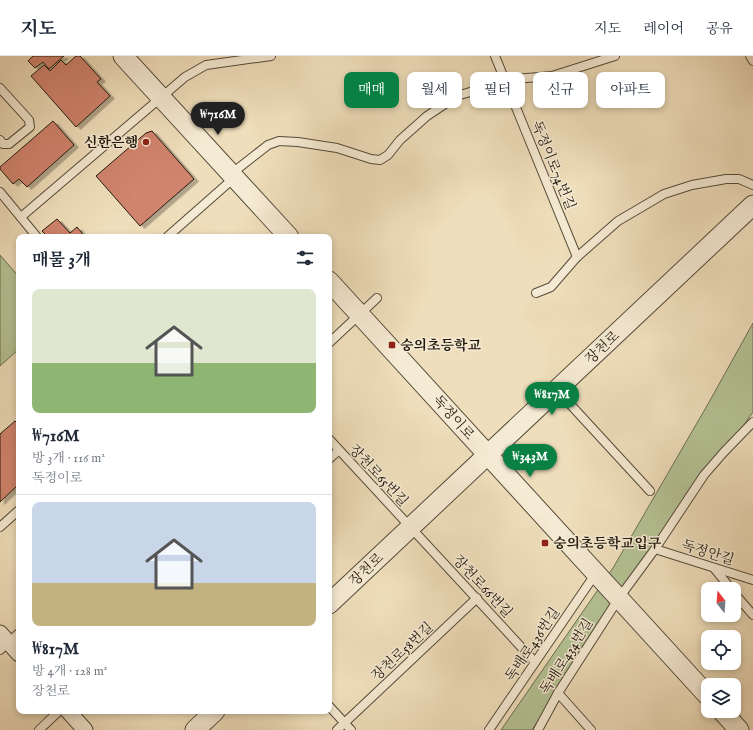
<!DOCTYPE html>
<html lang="ko">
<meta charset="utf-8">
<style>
body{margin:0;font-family:"IM FELL English","Noto Serif KR",serif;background:#f2f2f3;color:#1f2937;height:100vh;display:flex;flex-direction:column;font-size:15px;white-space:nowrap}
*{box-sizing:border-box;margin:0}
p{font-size:13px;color:#747a83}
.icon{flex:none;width:22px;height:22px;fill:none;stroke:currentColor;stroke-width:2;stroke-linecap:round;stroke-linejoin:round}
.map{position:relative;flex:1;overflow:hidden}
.drawer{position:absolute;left:16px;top:178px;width:316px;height:480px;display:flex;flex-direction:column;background:#fff;border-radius:8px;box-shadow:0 2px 6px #0003}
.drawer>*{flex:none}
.guide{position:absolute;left:344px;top:16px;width:349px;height:36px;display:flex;gap:8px}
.needle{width:26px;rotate:343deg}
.controls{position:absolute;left:701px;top:526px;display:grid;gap:8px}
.controls a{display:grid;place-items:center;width:40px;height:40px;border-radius:8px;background:#fff;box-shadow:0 2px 6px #0003;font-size:20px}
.price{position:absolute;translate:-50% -34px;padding:0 9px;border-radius:14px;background:#0b8043;color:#fff;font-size:13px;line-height:26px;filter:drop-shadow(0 1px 2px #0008)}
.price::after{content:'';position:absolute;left:50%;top:24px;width:12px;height:9px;margin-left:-6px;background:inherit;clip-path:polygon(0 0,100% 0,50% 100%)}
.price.current{background:#222;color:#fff}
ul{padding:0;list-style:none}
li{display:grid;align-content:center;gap:8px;height:212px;padding:0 16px}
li+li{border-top:1px solid #e0e1e3}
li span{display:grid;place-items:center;height:124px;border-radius:8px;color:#555}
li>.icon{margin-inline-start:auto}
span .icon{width:72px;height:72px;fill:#fffc;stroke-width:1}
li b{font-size:17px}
h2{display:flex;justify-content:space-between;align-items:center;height:48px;padding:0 16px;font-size:17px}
.chip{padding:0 14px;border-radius:8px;background:#fff;box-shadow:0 2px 6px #0003;font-size:14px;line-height:36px}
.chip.current{background:#0b8043;color:#fff}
header{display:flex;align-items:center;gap:24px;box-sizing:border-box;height:56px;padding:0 20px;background:#fff;border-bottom:1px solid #e0e1e3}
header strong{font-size:19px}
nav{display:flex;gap:22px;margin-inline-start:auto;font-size:14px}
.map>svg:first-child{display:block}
.green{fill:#b4c294;stroke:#6b6e52}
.building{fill:#d1846e;stroke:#221a0f;filter:url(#shadow)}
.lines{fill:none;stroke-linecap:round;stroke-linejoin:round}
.service-casing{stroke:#554b3a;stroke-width:10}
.minor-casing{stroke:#554b3a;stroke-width:17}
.tertiary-casing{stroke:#554b3a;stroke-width:21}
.service{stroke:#f5ead3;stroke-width:8}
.minor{stroke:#f5ead3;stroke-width:15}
.tertiary{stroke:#f5ead3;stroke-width:19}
.poi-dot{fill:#8f2418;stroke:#f5ead3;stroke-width:1.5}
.labels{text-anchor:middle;stroke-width:3;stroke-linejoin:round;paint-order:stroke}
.poi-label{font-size:14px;font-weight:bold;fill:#221a0f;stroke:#f5ead3;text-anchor:start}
.street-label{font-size:14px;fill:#221a0f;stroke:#f5ead3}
</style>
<header>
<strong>지도</strong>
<nav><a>지도</a><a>레이어</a><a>공유</a></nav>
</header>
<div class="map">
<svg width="753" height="674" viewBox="0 0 753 674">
<defs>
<filter id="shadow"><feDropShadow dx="4.5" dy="2.5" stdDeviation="0" flood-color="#0004"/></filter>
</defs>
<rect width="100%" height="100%" fill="#efdebb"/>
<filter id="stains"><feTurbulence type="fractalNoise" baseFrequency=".005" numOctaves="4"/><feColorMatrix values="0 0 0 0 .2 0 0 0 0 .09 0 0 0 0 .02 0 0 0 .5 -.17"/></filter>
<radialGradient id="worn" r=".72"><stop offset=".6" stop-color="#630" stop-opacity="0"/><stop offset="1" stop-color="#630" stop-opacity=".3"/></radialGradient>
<g class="green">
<path d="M0,199L19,221V293L0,310Z"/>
<path d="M753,267V356L586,593L532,674H501L613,512L708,348Z"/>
</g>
<g class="building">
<path d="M33,0H64L49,13L43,6L35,12L28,5Z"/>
<path d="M76,0H80L101,23L97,26L110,40L76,71L31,20L44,9L50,15L61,4L66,9Z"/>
<path d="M53,65L74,89L27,131L19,123L13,128L0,113V111Z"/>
<path d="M152,75L194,123L140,170L96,120L146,77Z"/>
<path d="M57,163L70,177L77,171L85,181H48L42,175Z"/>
<path d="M15,365L19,369V428L0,446V378Z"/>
</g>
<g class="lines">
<g class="service-casing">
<g id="service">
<path d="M495,0L577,201"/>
<path d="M750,0L753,5"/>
<path d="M0,32L29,64L30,71L9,88H3L0,84"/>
<path d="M231,118L268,89L279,85L298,86L337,92L371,103L380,104L388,99L400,84L427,60L457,40L483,32L514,23L552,20L615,0"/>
<path d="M0,136L37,181"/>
<path d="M21,161L185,21L206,9L271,0"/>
<path d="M167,181L234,122"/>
<path d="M536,237L551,231L577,201L618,165L664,138L692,129L726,123H739L753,129"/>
<path d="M329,287L377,242"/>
<path d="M557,334L650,435"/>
<path d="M329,383L535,606"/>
<path d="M329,403L339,394"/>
<path d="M0,471L19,454"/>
<path d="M655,493L753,524"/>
<path d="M714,512L731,533"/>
<path d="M734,537L753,559"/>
<path d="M0,594L19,577"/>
<path d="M558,637L591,674"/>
<path d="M329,650L351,674"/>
<path d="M39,674L59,655"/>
<path d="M337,674L477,542"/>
<path d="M489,674L596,517"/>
<path d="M538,674L558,637L619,542L655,493L704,419L724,396L753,366"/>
</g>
</g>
<g class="minor-casing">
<g id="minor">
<path d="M0,577L19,598"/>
<path d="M68,655L85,674"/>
</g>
</g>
<g class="tertiary-casing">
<g id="tertiary">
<path d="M123,0L289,181"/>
<path d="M329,225L708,640"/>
<path d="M329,548L753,149"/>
<path d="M722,655L739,674"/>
<path d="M195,674L215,655"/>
</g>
</g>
<use href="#service" class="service"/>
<use href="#minor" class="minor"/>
<use href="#tertiary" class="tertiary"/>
</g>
<g class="poi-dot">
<circle cx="146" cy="86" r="4"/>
<rect x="388" y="285" width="8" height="8" rx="2"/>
<rect x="541" y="483" width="8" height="8" rx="2"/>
</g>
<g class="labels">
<g class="poi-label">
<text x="138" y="91" text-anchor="end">신한은행</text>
<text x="400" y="294">숭의초등학교</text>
<text x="553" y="492">숭의초등학교입구</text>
</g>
<g class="street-label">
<text transform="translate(554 109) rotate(68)" y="5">독정이로74번길</text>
<text transform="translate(602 291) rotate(-43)" y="5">장천로</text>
<text transform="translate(454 361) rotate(48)" y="5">독정이로</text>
<text transform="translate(379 419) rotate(47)" y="5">장천로65번길</text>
<text transform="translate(708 496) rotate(17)" y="5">독정안길</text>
<text transform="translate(366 513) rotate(-43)" y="5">장천로</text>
<text transform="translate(483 530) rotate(47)" y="5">장천로66번길</text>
<text transform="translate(532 588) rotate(-56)" y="5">독배로436번길</text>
<text transform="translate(402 595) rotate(-43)" y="5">장천로58번길</text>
<text transform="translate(566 600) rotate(-58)" y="5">독배로434번길</text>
</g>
</g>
<rect width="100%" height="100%" filter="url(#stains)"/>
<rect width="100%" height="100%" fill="url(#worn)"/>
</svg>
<div class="controls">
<a><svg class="needle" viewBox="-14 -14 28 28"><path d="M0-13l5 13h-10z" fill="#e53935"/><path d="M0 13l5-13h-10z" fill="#747a83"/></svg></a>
<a><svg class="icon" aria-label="locate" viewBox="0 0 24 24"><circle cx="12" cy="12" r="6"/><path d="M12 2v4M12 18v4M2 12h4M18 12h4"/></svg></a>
<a><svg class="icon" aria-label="layers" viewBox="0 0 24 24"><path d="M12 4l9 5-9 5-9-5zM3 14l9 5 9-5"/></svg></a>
</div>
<b class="price current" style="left:218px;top:80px">₩716M</b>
<b class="price" style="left:552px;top:360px">₩817M</b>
<b class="price" style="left:530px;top:422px">₩343M</b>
<div class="guide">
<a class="chip current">매매</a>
<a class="chip">월세</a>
<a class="chip">필터</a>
<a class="chip">신규</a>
<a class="chip">아파트</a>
</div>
<section class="drawer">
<h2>매물 3개<svg class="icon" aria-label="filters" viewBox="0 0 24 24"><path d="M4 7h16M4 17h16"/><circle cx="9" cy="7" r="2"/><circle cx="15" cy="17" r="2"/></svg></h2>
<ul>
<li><span style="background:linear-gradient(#dfe7d0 60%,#8fb573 0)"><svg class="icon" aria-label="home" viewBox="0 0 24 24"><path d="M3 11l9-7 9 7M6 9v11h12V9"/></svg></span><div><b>₩716M</b><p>방 3개 · 116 m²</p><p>독정이로</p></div></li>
<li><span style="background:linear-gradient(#c9d6e8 65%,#c2b280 0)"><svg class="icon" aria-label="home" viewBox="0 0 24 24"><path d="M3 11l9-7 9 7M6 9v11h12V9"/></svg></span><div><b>₩817M</b><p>방 4개 · 128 m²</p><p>장천로</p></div></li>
</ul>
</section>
</div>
